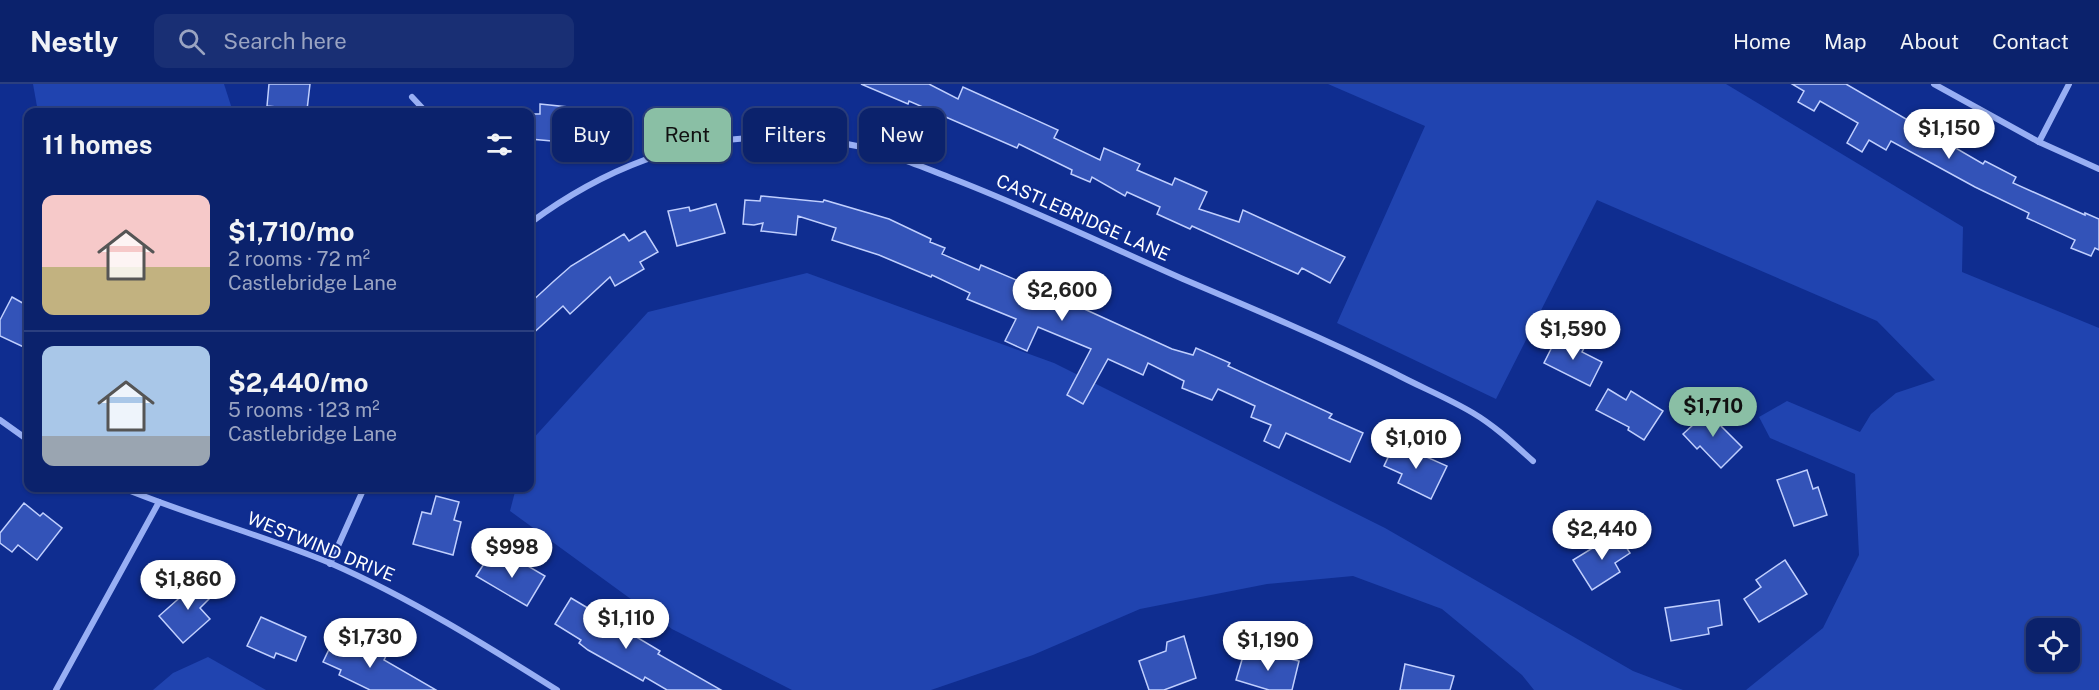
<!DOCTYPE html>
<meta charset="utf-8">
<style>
body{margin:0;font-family:"Public Sans",sans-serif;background:#192f74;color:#f1f3f6;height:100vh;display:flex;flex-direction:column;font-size:22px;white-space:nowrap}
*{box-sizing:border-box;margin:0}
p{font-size:20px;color:#9aa4c2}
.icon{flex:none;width:33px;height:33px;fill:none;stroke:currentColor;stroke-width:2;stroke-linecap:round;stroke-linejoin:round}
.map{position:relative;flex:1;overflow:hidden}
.details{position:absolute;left:24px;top:24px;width:510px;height:384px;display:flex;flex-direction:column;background:#0b226c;border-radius:12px;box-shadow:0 2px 4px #0004,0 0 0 2px #2b3f7f}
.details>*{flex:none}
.guide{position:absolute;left:552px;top:24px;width:570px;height:54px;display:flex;gap:12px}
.fabs{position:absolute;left:2026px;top:534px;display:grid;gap:12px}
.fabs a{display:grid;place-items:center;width:54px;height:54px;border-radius:12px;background:#0b226c;box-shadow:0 2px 4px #0004,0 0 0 2px #2b3f7f;font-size:30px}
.price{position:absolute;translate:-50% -51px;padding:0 14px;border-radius:21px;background:#fff;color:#222;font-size:20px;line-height:39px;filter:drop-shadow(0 2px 3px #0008)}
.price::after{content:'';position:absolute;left:50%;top:36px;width:18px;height:14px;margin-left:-9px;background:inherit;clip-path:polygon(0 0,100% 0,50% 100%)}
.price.active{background:#8abfa5;color:#111}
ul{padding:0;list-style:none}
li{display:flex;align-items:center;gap:18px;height:150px;padding:0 18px}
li+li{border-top:2px solid #2b3f7f}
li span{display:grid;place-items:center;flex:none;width:168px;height:120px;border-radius:12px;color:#555}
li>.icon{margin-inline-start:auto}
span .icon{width:72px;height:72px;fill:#fffc;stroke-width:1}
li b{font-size:26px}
h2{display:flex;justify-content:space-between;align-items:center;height:72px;padding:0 18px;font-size:26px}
.chip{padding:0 21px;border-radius:12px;background:#0b226c;box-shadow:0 2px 4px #0004,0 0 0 2px #2b3f7f;font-size:21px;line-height:54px}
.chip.active{background:#8abfa5;color:#111}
header{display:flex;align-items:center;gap:36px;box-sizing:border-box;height:84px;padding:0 30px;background:#0b226c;border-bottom:2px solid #2b3f7f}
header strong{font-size:28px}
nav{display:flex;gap:33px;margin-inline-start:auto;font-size:21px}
.search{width:420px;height:54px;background:#192f74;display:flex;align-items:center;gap:15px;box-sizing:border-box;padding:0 21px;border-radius:12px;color:#9aa4c2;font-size:22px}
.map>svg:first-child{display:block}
.green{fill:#2044b0;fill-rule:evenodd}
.building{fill:#3353b8;stroke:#c0cffe;stroke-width:1.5}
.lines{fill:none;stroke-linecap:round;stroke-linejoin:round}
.minor{stroke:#98aff4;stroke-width:6}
.labels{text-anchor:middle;stroke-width:4.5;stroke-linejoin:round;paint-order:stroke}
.street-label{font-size:18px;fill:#fff;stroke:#0f2d90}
</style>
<header>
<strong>Nestly</strong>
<div class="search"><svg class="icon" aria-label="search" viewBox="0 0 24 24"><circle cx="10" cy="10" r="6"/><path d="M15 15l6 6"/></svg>Search here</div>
<nav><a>Home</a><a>Map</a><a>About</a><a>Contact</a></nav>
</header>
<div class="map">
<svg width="2099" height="606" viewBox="0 0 2099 606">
<rect width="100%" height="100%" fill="#0f2d90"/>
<g class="green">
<path d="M33,0H224L233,28H38Z"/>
<path d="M1328,0H1726L1963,143L1962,188L2099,244V606H1746L1823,544L1859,471L1855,390L1770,354L1759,333L1787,317L1860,348L1871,330L1896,309L1935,296L1877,237L1597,116L1496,315L1337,239L1425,42ZM2037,544H2070V578H2037Z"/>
<path d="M807,189L1054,279L1385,444L1633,587L1683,606H1534L1522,591L1442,525L1353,492L1267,500L1140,525L1033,571L931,606H792L672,545L510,427L516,404H530V358L648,228Z"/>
<path d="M208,573L266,606H153L173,589Z"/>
</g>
<g class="building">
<path d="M269,0H310L307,26L267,22Z"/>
<path d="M861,0H929L958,15L963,3L1058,46L1054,54L1100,76L1104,64L1140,80L1137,86L1172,101L1175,94L1207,108L1199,125L1239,138L1243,126L1345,173L1330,199L1302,184L1298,190L1192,142L1190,145L1157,130L1160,123L1127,108L1125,112L1092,93L1090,98L1071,90L1072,86L1019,60L1017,64L909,17L908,20Z"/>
<path d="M1792,0H1846L1983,80L1985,77L2016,93L2013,99L2085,131V129L2099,135V166L2095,164L2091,172L2071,164L2075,156L2027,134L2029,129L1975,103L1891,57L1886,66L1869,56L1862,68L1847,59L1858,39L1820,17L1814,27L1798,18L1804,7Z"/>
<path d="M540,20L578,24L574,59L530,55V30H540Z"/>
<path d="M761,112L823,118L824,116L889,135L931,155L930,158L945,164L942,170L979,186L981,181L1035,204L1036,203L1172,265L1193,271L1196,264L1230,279L1228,282L1332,330L1329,334L1363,349L1350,378L1286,349L1279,364L1264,357L1271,341L1251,333L1255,322L1218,305L1212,316L1182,304L1184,297L1148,279L1143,291L1108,275L1083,320L1067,311L1091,265L1038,243L1027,267L1005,257L1016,235L967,215L970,209L932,191L931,193L879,171L832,156L836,144L798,132L796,151L761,147L763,139L754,141L743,140L745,116L760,117Z"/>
<path d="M716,120L725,149L677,162L668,127L689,123L690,127Z"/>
<path d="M645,147L658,168L640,178L644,185L615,202L610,193L570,230L563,222L530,252V219L554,197L571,182L624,150L629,157Z"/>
<path d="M12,213L28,222V265L0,252V236Z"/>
<path d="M1558,251L1584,264L1582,268L1602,278L1590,302L1544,279Z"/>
<path d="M1608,305L1626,316L1631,307L1663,327L1644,356L1628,346L1629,343L1596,326Z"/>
<path d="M1714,322L1726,336L1720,341L1742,363L1721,384L1700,362L1697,365L1683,350Z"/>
<path d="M1395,359L1447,382L1431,415L1398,399L1402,390L1384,382Z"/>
<path d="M1807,386L1813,405L1818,403L1827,431L1794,442L1777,396Z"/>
<path d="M436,412L459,418L454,436L461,438L453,471L413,460L422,428L431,430Z"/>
<path d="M24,419L40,432L43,429L62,444L37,476L18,461L12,468L0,459V449Z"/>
<path d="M1617,449L1630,469L1615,479L1620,488L1592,506L1573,476Z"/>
<path d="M489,472L506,483L511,472L545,492L527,522L476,492Z"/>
<path d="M1785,476L1807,510L1759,538L1744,515L1761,503L1756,496Z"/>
<path d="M198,494L214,510L200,524L210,535L183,559L159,532L185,509L184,508Z"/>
<path d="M571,514L660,567L658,570L721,606H667L645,593L643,597L588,566L579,559L581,556L555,540Z"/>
<path d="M1719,516L1722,541L1708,544L1709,550L1671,557L1665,524Z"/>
<path d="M261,533L306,553L296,577L276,569L274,574L247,562Z"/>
<path d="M1184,552L1196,594L1164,606H1149L1139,577L1166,567L1167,558Z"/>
<path d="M334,555L352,564L356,557L386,572L384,576L436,606H370L339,591L341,586L323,578Z"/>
<path d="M1244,569L1263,574L1264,569L1299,577L1292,606H1269L1236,596Z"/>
<path d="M1405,580L1454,592L1450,606H1400Z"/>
</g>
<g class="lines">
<g class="minor">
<path d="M1934,0L2039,58L2099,85"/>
<path d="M412,13L426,28"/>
<path d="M2039,58L2069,0"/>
<path d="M530,139C600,87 685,51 775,54C802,54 830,56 857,62C889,69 920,82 951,94C1029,124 1106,161 1183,195C1254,225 1325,255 1394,289C1420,303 1448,314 1473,329C1495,342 1514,360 1533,377"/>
<path d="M0,336L28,356"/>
<path d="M123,404C191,432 262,451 330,479C410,514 484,560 557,606"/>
<path d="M330,480L364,404"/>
<path d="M56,606L159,418"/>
</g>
</g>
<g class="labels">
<g class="street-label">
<text transform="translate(1083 134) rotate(24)" y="6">CASTLEBRIDGE LANE</text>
<text transform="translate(321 463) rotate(22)" y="6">WESTWIND DRIVE</text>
</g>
</g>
</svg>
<div class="fabs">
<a><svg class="icon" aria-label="locate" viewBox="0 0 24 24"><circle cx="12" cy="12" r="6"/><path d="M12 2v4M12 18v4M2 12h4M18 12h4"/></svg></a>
</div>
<b class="price" style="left:1949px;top:76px">$1,150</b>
<b class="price" style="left:1062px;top:238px">$2,600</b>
<b class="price" style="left:1573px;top:277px">$1,590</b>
<b class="price active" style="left:1713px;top:354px">$1,710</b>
<b class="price" style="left:1416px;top:386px">$1,010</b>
<b class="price" style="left:1602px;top:477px">$2,440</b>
<b class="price" style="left:512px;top:495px">$998</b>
<b class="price" style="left:188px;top:527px">$1,860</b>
<b class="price" style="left:626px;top:566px">$1,110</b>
<b class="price" style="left:370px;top:585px">$1,730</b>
<b class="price" style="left:1268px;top:588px">$1,190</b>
<div class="guide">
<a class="chip">Buy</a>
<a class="chip active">Rent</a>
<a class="chip">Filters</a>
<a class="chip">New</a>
</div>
<section class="details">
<h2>11 homes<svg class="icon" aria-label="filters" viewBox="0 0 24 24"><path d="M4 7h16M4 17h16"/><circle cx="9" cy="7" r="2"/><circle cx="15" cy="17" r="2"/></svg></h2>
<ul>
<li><span style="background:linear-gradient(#f6c9c9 60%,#c2b280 0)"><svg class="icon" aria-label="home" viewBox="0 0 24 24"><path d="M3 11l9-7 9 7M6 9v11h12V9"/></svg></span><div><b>$1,710/mo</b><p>2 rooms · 72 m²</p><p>Castlebridge Lane</p></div></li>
<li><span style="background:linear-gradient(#a9c7e8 75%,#9aa5b1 0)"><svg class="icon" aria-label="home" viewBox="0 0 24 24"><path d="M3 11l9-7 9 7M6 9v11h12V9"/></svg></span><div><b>$2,440/mo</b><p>5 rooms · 123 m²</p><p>Castlebridge Lane</p></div></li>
</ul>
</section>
</div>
